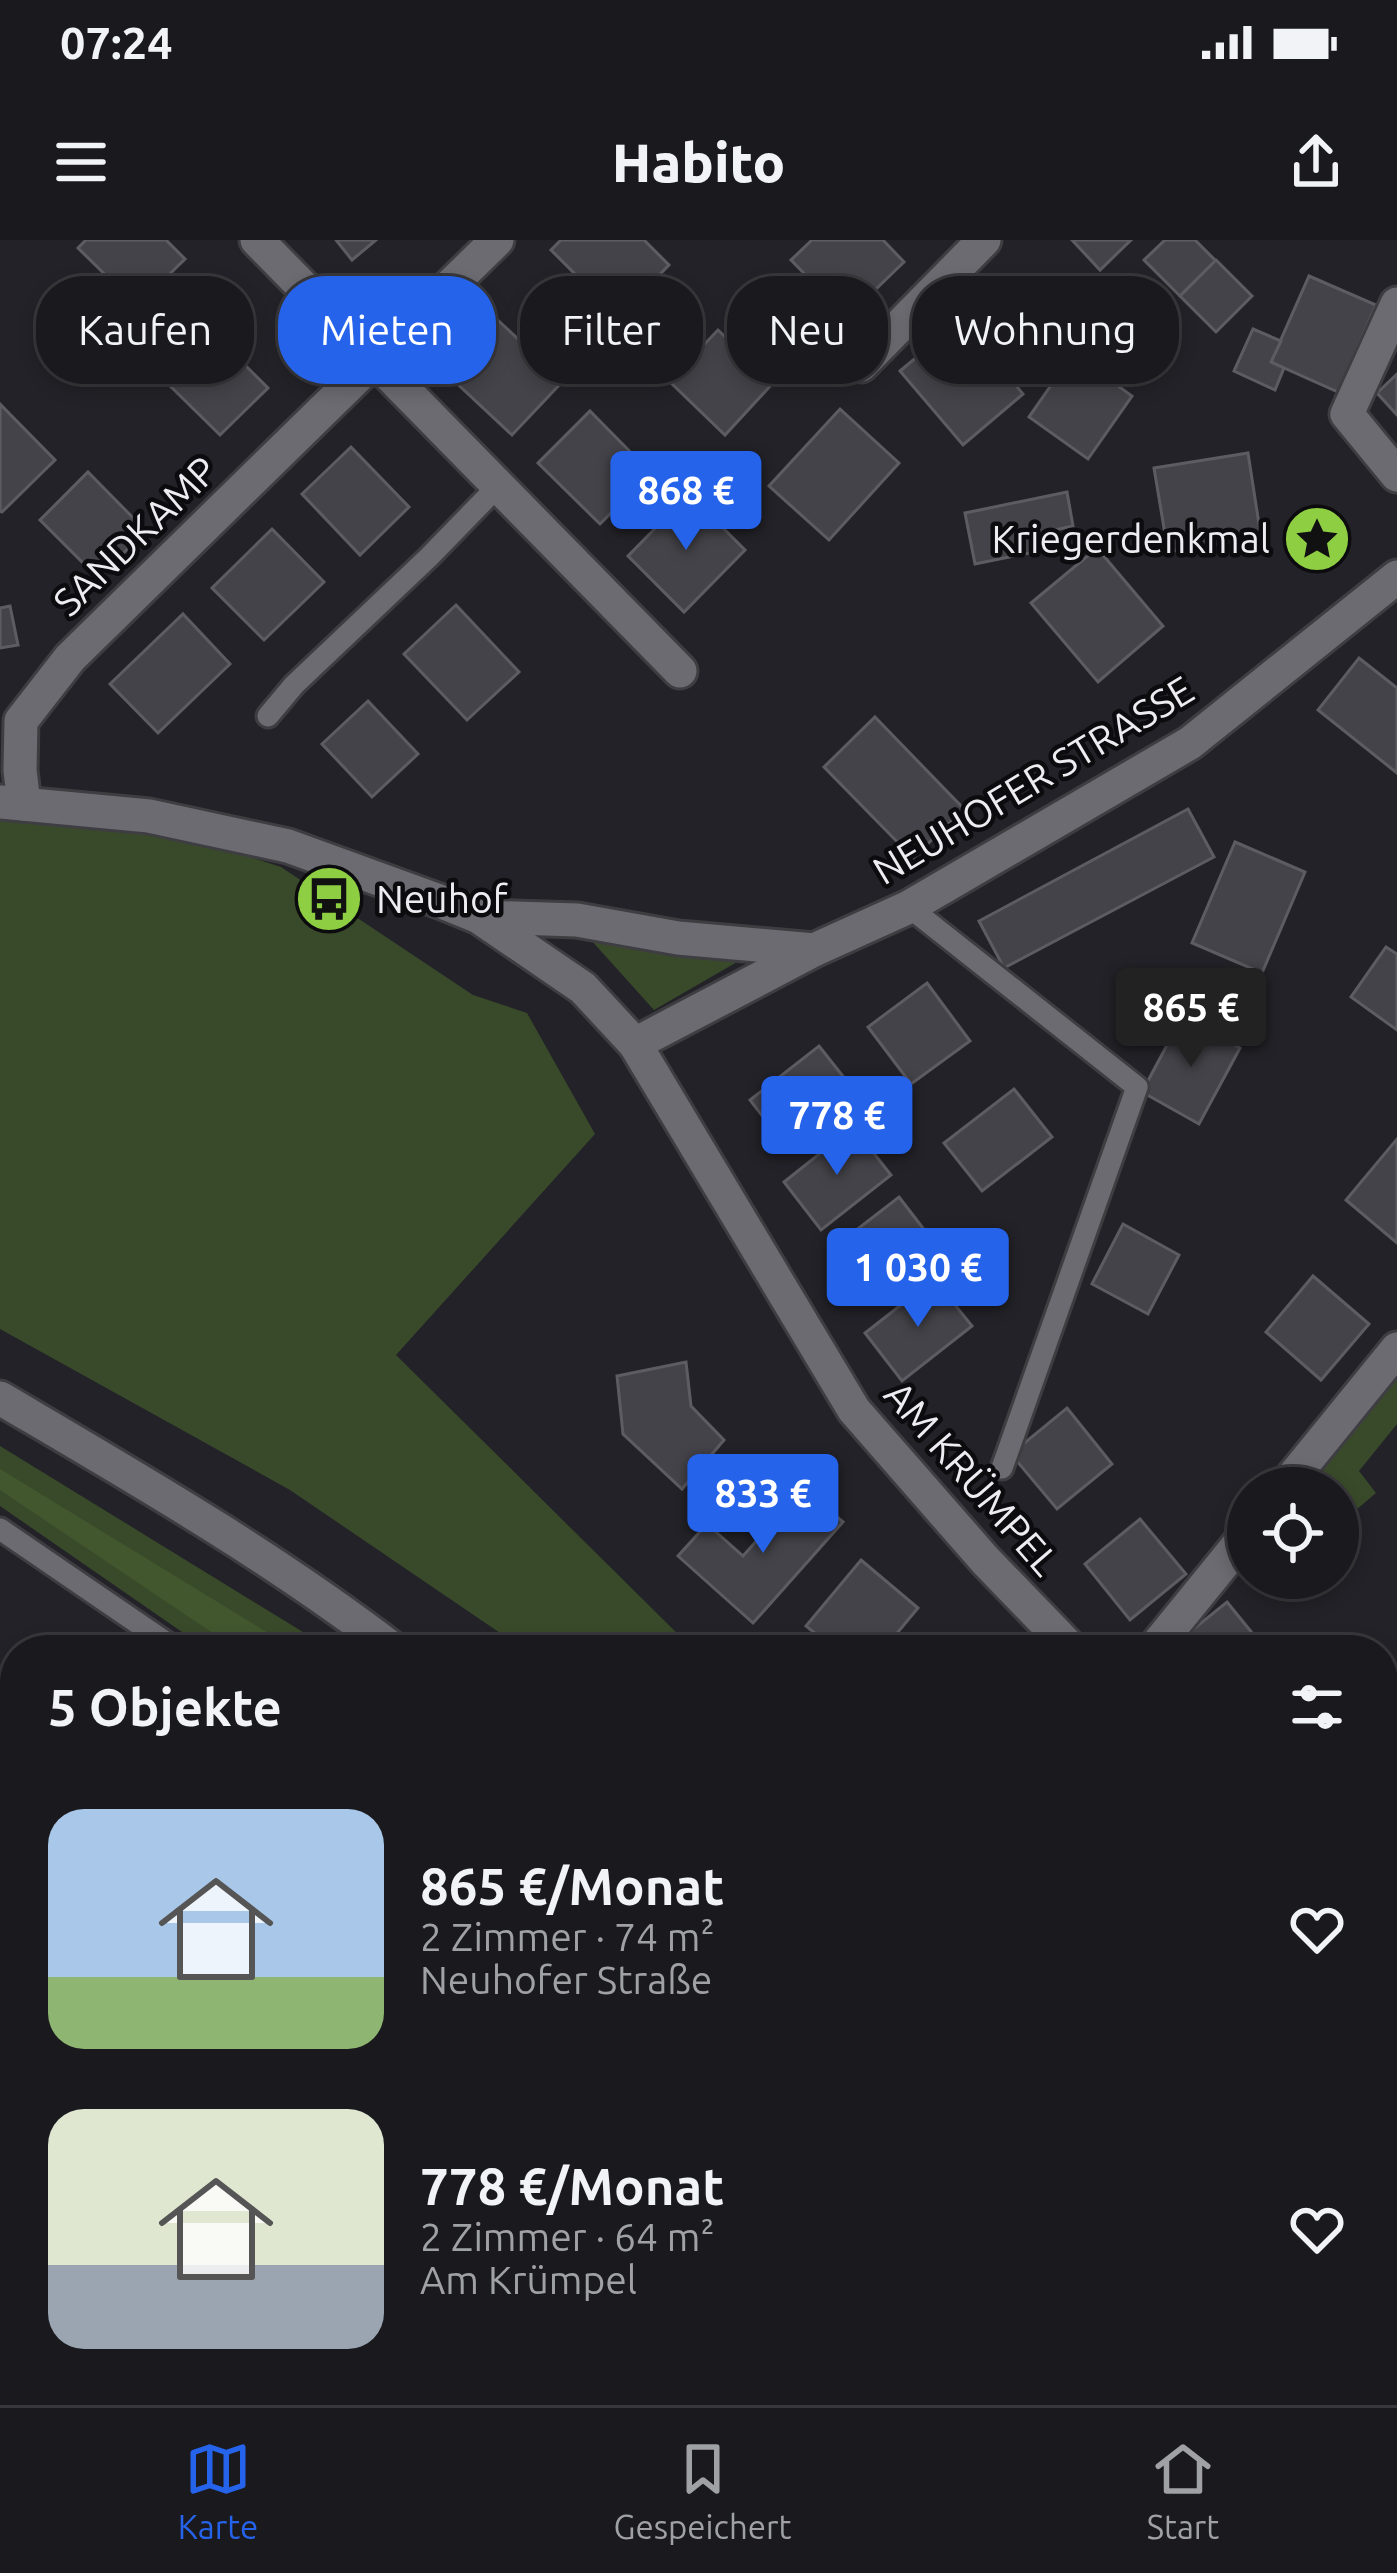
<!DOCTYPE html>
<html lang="de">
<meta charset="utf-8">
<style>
body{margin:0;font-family:Ubuntu,sans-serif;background:#232327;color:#f1f3f6;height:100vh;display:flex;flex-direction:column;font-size:45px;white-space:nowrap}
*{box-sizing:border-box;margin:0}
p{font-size:39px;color:#9fa1a4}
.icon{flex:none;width:66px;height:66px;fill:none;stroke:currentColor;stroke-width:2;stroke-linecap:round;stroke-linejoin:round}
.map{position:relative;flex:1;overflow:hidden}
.panel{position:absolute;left:0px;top:1395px;width:1398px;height:771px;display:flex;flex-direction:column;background:#1a1a1e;border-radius:48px 48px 0 0;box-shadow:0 6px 18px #0003,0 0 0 3px #38383c}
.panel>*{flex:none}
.hud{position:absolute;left:36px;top:36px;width:1326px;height:108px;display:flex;gap:24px}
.buttons{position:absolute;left:1227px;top:1227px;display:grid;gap:24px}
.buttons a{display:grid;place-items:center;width:132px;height:132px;border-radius:50%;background:#1a1a1e;box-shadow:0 6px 18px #0003,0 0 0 3px #38383c;font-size:60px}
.price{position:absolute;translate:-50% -102px;padding:0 27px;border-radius:12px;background:#2563eb;color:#fff;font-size:39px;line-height:78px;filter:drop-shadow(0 3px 6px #0008)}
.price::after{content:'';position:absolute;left:50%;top:72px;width:36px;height:27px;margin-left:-18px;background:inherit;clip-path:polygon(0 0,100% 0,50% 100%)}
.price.active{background:#222;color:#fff}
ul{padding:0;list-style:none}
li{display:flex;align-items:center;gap:36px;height:300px;padding:0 48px}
li span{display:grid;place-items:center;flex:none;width:336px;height:240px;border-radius:36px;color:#555}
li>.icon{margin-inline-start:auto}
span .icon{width:144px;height:144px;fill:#fffc;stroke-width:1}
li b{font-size:51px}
h2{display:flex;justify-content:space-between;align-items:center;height:144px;padding:0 48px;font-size:51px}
.chip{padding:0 42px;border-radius:48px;background:#1a1a1e;box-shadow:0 6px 18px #0003,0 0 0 3px #38383c;font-size:42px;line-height:108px}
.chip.active{background:#2563eb;color:#fff}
.status{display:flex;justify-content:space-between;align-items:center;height:84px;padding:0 60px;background:#1a1a1e;direction:ltr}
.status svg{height:33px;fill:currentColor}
header{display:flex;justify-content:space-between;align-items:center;height:156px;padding:0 48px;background:#1a1a1e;font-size:54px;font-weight:800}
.menu{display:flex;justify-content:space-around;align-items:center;height:168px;border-top:3px solid #38383c;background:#1a1a1e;font-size:33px;color:#9fa1a4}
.menu a{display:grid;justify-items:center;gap:6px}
.menu .active{color:#2563eb}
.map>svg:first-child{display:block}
.green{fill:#394a2a}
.forest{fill:#42572e}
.building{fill:#444349;stroke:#5c5c62;stroke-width:3}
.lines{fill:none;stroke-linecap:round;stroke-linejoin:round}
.service-casing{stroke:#3e3e42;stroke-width:27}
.minor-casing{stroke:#3e3e42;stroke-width:39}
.tertiary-casing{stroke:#3e3e42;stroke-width:39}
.secondary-casing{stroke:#3e3e42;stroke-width:39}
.service{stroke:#6b6b71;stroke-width:21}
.minor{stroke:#6b6b71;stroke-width:33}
.tertiary{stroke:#6b6b71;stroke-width:33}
.secondary{stroke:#6b6b71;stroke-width:33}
.labels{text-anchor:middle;stroke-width:9;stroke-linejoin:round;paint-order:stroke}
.street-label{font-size:39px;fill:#ededf1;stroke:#0c0c0e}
.poi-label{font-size:39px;fill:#ededf1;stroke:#0c0c0e;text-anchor:end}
</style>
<div class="status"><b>07:24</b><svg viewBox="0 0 49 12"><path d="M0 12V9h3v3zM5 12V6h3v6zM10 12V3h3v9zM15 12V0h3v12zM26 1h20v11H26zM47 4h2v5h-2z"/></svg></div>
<header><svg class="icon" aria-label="menu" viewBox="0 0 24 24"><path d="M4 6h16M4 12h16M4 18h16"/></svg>Habito<svg class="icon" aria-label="share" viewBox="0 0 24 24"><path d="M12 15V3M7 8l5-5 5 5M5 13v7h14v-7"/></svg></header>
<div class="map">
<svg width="1397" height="2165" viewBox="0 0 1397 2165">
<rect width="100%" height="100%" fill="#222228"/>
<g class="green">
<path d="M0,570L150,584L281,627L473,755L527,773L595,894L396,1115L694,1410H525L290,1250L0,1089Z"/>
<path d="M591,700L737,722L654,770Z"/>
<path d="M1397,1138V1184L1359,1231L1376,1253L1350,1275L1338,1264V1248H1320L1312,1241Z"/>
<path d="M0,1206L316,1400L329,1410H208L0,1266Z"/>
<path d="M681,2151H1194L1210,2165H702Z"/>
</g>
<path class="forest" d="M0,1229L296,1410H238L0,1250Z"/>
<g class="building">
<path d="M86,0H166L185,19L137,66L78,8Z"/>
<path d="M336,0H376L352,20Z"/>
<path d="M561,0H644L669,25L618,77L551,10Z"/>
<path d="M812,0H883L904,22L847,77L791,20Z"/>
<path d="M1072,0H1131L1100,30Z"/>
<path d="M1165,0H1195L1216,21L1180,56L1144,20Z"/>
<path d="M1216,20L1252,56L1216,92L1180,56Z"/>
<path d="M1309,36L1376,65L1338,152L1271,122Z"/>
<path d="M486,69L563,141L512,195L435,123Z"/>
<path d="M961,80L1023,154L963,205L900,131Z"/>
<path d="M209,89L268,148L220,195L161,137Z"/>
<path d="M1253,89L1281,101L1271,122L1284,128L1275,150L1234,131Z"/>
<path d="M718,90L773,143L725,195L669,141Z"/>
<path d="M1086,95L1120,119L1107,138L1132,156L1088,219L1029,177Z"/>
<path d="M1397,134V175L1377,153Z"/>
<path d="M0,164L55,220L2,272L0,271Z"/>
<path d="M840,169L899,223L829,300L769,246Z"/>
<path d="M590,171L651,233L600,284L538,223Z"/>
<path d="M351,207L409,267L360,315L302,254Z"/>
<path d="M1248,213L1261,297L1168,312L1154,228Z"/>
<path d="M88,232L146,291L98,338L40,280Z"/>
<path d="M1067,252L1073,286L1036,294L1039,311L975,324L965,273Z"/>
<path d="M689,254L745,310L684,372L628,316Z"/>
<path d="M272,289L324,342L264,400L212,348Z"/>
<path d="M1097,308L1163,386L1098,442L1031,363Z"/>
<path d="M456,365L519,432L467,480L404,414Z"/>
<path d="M10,366L18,405L0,408V368Z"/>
<path d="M183,374L230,424L158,493L110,444Z"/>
<path d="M1359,418L1397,448V533L1318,470Z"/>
<path d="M368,461L418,514L372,557L322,504Z"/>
<path d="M875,477L964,569L913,618L824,527Z"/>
<path d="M1188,569L1214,617L1004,728L979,681Z"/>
<path d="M1235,602L1305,632L1262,733L1192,703Z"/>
<path d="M1386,707L1397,714V790L1351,757Z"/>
<path d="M927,743L970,801L911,844L868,787Z"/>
<path d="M1182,777L1240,808L1199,884L1142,852Z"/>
<path d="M819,806L857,854L787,908L750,860Z"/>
<path d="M1014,849L1052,897L982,951L944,903Z"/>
<path d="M853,887L891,935L821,990L784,942Z"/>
<path d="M1397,899V1003L1346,960Z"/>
<path d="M899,957L936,1005L867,1059L829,1011Z"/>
<path d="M1123,984L1179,1015L1148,1074L1092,1044Z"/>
<path d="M1313,1036L1369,1084L1321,1140L1266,1092Z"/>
<path d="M934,1039L972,1086L902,1141L865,1093Z"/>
<path d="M686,1122L691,1166L724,1200L682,1249L623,1194L617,1136Z"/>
<path d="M1067,1168L1112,1224L1057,1269L1011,1214Z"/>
<path d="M804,1248L843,1282L753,1383L678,1316L707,1284L743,1316Z"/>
<path d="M1140,1279L1186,1334L1130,1380L1085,1324Z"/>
<path d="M861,1320L918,1368L883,1410H836L806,1386Z"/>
<path d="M1227,1362L1266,1410H1174L1171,1407Z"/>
<path d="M1397,1699V1743L1383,1726V1710Z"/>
<path d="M1383,1979L1397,1992V2141L1383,2128Z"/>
</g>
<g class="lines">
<g class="service-casing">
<g id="service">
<path d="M268,476L294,445L429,317L498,246"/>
<path d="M909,667L1137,847L1002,1228"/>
<path d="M0,1289L177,1410"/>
<path d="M1383,1976L1397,1964"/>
<path d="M651,2151L673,2165"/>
<path d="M422,2165L437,2151"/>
</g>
</g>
<g class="minor-casing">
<g id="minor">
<path d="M257,0L680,431"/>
<path d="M1397,64L1347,174L1397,235"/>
<path d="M861,125L984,0"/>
<path d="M24,564L20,530L21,481L70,418L497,0"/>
<path d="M635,804L854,1170L985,1320L1072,1410"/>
<path d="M1284,1248L1397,1109"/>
<path d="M1153,1410L1248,1293"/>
<path d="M1383,1804L1397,1824"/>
</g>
</g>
<g class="tertiary-casing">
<g id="tertiary">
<path d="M0,562L149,576L288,606L442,662L479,677L583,748L635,804L814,710L909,667L1190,503L1397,337"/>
<path d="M481,677L577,680L678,698L814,710"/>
</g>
</g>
<g class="secondary-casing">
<g id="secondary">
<path d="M0,1158C134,1237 270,1315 394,1410"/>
<path d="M1256,2151L1272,2165"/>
</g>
</g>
<use href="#service" class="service"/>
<use href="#minor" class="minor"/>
<use href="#tertiary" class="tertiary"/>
<use href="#secondary" class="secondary"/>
</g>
<defs>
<g id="sight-disc" transform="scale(3.45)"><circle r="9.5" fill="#8ece43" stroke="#0c0c0e"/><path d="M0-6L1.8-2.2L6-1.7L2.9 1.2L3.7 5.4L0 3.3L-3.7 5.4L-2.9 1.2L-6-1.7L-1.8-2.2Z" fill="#111"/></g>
<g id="bus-disc" transform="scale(3.45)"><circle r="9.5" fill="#8ece43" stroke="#0c0c0e"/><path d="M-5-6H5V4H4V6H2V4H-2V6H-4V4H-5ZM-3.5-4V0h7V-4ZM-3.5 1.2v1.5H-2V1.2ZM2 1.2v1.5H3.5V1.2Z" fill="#111"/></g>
</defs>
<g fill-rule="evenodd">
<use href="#sight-disc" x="1317" y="299"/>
<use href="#bus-disc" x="329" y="659"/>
</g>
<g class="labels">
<g class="street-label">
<text transform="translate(135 296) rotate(-44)" y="14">SANDKAMP</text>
<text transform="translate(1033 540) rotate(-31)" y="14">NEUHOFER STRASSE</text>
<text transform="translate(972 1238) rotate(49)" y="14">AM KRÜMPEL</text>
</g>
<g class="poi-label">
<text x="1270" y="313">Kriegerdenkmal</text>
<text x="376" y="673" text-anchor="start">Neuhof</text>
</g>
</g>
</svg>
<div class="buttons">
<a><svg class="icon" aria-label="locate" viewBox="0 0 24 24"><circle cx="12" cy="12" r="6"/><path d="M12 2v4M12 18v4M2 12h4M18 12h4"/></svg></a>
</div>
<b class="price" style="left:686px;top:313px">868 €</b>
<b class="price active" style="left:1191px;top:830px">865 €</b>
<b class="price" style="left:837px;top:938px">778 €</b>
<b class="price" style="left:918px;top:1090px">1 030 €</b>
<b class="price" style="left:763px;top:1316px">833 €</b>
<div class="hud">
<a class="chip">Kaufen</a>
<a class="chip active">Mieten</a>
<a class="chip">Filter</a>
<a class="chip">Neu</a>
<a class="chip">Wohnung</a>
</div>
<section class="panel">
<h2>5 Objekte<svg class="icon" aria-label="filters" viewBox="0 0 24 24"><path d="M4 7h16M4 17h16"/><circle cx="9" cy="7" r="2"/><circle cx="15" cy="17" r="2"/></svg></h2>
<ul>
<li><span style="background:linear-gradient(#a9c7e8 70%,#8fb573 0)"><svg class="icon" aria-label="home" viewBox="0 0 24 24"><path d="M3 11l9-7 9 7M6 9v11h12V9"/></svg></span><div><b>865 €/Monat</b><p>2 Zimmer · 74 m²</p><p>Neuhofer Straße</p></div><svg class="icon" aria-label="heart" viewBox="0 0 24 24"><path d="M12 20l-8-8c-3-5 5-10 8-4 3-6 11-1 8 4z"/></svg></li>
<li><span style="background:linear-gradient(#dfe7d0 65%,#9aa5b1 0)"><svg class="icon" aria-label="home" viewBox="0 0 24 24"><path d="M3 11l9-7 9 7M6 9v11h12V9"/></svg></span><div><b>778 €/Monat</b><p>2 Zimmer · 64 m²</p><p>Am Krümpel</p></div><svg class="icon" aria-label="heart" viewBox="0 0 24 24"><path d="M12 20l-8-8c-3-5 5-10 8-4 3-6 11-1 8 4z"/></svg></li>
</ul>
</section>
</div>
<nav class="menu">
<a class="active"><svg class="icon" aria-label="map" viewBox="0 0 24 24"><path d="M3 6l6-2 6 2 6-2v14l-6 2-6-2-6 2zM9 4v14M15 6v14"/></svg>Karte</a>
<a><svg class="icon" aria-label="saved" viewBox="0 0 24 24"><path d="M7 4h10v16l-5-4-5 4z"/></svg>Gespeichert</a>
<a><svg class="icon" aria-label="home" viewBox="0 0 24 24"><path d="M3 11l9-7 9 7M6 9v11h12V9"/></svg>Start</a>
</nav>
